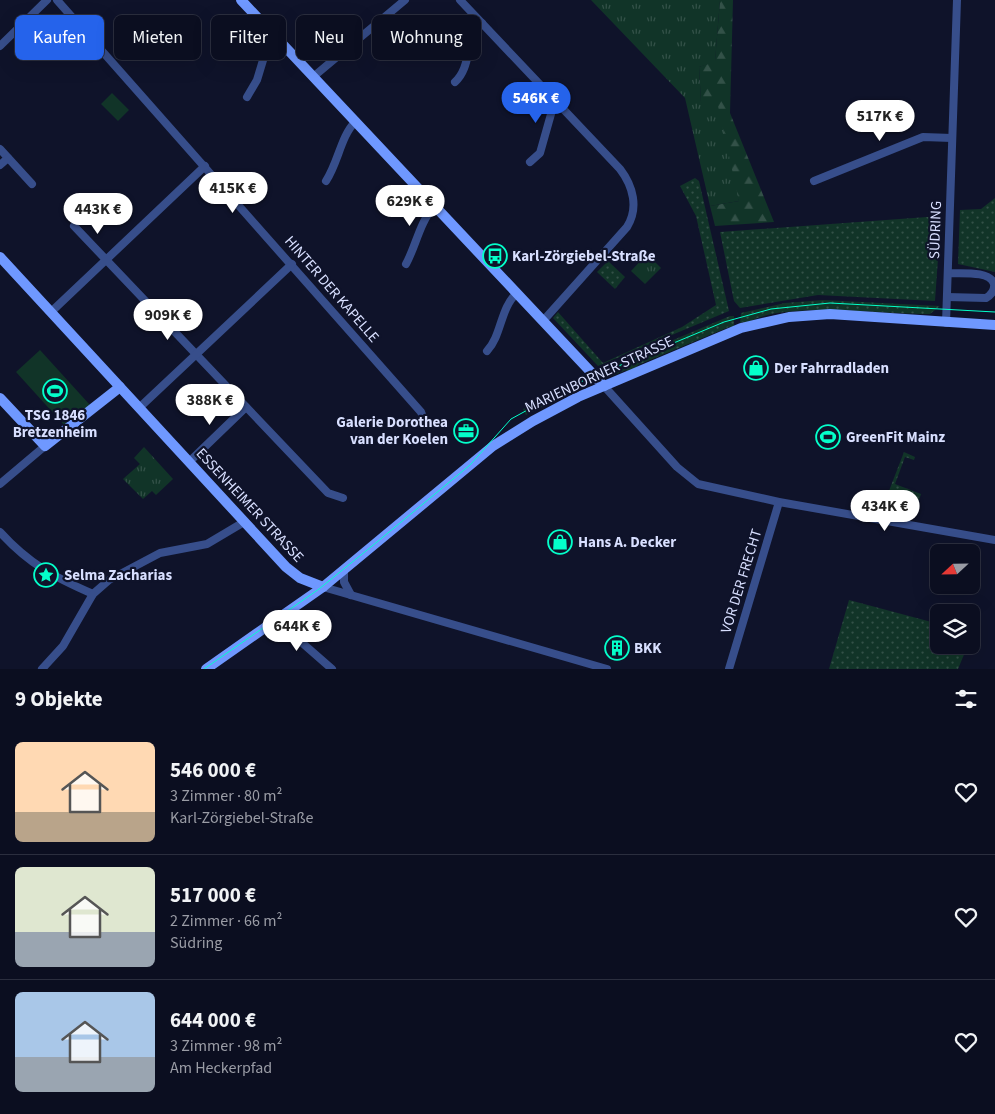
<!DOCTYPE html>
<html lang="de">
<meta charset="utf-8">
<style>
body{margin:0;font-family:"Source Sans 3",sans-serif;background:#191c2d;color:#f1f3f6;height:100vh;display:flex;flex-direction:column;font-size:19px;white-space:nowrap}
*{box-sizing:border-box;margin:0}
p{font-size:16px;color:#9a9ca5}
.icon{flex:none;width:28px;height:28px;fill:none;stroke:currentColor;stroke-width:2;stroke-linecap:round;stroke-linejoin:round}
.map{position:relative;height:669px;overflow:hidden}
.panel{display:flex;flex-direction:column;background:#0b0e20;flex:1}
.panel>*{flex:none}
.hud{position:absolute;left:15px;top:15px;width:500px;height:45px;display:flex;gap:10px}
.needle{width:32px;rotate:248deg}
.controls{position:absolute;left:930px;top:544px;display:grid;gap:10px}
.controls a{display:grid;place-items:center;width:50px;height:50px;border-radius:8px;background:#0b0e20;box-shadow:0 5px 20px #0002,0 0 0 1px #2b2e3e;font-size:25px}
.price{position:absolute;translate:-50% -42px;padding:0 11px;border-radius:18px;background:#fff;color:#222;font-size:16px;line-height:32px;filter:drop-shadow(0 1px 2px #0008)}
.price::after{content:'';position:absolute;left:50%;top:30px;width:15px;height:11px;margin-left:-8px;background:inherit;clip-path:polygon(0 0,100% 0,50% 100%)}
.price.active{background:#2563eb;color:#fff}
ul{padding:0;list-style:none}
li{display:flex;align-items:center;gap:15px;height:125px;padding:0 15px}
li+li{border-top:1px solid #2b2e3e}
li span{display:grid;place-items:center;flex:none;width:140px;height:100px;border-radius:8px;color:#555}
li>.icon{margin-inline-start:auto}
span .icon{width:60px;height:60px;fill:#fffc;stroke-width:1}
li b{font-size:21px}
h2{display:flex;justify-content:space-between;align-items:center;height:60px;padding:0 15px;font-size:21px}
.pill{padding:0 18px;border-radius:8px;background:#0b0e20;box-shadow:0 5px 20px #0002,0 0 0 1px #2b2e3e;font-size:18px;line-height:45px}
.pill.active{background:#2563eb;color:#fff}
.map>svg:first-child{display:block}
.grass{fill:url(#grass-dots)}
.forest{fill:url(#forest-firs)}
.park{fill:url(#park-tufts)}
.pitch{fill:#113428}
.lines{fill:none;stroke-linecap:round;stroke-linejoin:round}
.street{stroke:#374e8b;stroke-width:8}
.secondary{stroke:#6f98ff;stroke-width:10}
.tram{stroke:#04ffca;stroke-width:1}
.labels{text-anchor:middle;stroke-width:4.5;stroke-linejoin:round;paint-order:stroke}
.street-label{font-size:15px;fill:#d8dfff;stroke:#0f132a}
.poi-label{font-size:15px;font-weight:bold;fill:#d8dfff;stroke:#0f132a;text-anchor:start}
</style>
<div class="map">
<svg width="995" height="669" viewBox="0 0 995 669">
<defs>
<pattern id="grass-dots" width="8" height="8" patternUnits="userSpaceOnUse" patternTransform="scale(1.25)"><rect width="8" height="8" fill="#113428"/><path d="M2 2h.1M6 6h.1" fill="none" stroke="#335148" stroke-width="1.8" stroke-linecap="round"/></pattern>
<pattern id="forest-firs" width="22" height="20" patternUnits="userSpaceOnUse" patternTransform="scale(1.25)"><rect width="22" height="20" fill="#113428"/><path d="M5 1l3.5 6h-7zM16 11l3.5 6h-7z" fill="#335148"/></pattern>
<pattern id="park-tufts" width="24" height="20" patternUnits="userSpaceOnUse" patternTransform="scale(1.25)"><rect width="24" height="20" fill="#113428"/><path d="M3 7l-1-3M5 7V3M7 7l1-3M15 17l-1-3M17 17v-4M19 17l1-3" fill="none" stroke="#335148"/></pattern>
</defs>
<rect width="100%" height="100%" fill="#0f132a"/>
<g class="grass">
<path d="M695,178L699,181L729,311L598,366L553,318L558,312L603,363L682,327L716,305L696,216L680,186Z"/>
<path d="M995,198V272L958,264L960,210L981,209Z"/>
<path d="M941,216L935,301L818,295L740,308L734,301L720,232Z"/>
<path d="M608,261L625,277L615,289L597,272Z"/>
<path d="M823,300L940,306L930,314C887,315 778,299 744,325L743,322L740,323L741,313L785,303Z"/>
<path d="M730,316H734V328L729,327L638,365L634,370L628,373L626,370L612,376L602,370Z"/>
<path d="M569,385L572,392L526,415L523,409Z"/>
<path d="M904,452L915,457L914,460L905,457L895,484L921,494L914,515L882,509Z"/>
<path d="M849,600L939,624V645H968L958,669H829Z"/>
</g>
<path class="forest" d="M720,0H733L730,113L774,222L715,226L710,206L739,201L701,102L699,67L715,61Z"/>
<g class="park">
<path d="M591,0H720L715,62L699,67L701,102L718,106L739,201L710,206L685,98Z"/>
<path d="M647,254L661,268L645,284L631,271Z"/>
<path d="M144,447L173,479L156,495L152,491L143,499L123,479L140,464L134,458Z"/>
</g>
<g class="pitch">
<path d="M112,93L129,110L118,121L101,104Z"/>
<path d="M40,350L90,405L65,426L16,372Z"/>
</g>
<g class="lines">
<g class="street">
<path d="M57,0L421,412L424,420"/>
<path d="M460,0L620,169C633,186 639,208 627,227L543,321"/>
<path d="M0,46L47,0"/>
<path d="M313,77L405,0"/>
<path d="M455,82C472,67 465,38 482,23"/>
<path d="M247,97L257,80L267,47L277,38"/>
<path d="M0,149L32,184"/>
<path d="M530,162L540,153L553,107L557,103"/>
<path d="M0,165L8,158"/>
<path d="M326,181C338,163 341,136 355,122"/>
<path d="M814,181L923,137L952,138"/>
<path d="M74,226L328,493L343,498"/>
<path d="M406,264C416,246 420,221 434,207"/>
<path d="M947,297L986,298C991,295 995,291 994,284C990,270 959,274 948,273"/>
<path d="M51,312L205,166"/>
<path d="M946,323L957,0"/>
<path d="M487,351C502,335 500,308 517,293"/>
<path d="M604,386L677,467L698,484L779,502L995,540"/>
<path d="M139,408L292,264"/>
<path d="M189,462L246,407"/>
<path d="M0,484L45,446"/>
<path d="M0,532C29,564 54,577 93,594"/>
<path d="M344,570V582L351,595"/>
<path d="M323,587L607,669"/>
<path d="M276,620L332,669"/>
<path d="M42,669L63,646L93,594L109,580L160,553L207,544L244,522"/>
<path d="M729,669L779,502"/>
</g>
<g class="secondary">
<path d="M241,0L604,386"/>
<path d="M0,257L286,567L300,578L323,587"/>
<path d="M0,398L45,446L120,387"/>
<path d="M206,669L323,587L493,446L533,421L578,397L741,328L789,317L830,314L995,325"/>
</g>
<path class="tram" d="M204,669L319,589L377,542L470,465L511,419L573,385L724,322L771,309L830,303L995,312"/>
</g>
<defs>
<g id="bus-ring" transform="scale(1.25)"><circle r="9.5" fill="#0f132a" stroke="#04ffca" stroke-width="1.5"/><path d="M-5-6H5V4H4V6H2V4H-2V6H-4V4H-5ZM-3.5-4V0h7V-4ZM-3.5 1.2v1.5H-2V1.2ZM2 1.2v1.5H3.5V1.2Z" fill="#04ffca"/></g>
<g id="shop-ring" transform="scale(1.25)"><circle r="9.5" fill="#0f132a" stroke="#04ffca" stroke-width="1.5"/><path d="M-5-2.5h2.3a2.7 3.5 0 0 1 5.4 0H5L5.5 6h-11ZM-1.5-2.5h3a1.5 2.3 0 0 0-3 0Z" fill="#04ffca"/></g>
<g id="stadium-ring" transform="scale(1.25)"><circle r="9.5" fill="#0f132a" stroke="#04ffca" stroke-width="1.5"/><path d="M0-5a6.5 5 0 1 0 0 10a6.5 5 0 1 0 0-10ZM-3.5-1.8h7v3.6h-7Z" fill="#04ffca"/></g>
<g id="office-ring" transform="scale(1.25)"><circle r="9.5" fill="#0f132a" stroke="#04ffca" stroke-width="1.5"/><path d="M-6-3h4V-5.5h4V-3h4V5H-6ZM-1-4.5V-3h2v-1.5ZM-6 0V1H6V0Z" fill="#04ffca"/></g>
<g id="sight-ring" transform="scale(1.25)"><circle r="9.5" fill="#0f132a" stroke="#04ffca" stroke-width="1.5"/><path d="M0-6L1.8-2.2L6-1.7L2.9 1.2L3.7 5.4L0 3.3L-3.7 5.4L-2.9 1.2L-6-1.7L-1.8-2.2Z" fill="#04ffca"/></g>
<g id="building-ring" transform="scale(1.25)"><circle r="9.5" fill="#0f132a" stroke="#04ffca" stroke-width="1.5"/><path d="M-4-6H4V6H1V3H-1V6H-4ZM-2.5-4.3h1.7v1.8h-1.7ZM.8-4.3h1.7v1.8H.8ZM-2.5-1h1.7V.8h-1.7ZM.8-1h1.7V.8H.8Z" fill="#04ffca"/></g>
</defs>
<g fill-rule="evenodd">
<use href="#bus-ring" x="495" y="256"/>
<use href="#shop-ring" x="756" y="368"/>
<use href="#stadium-ring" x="55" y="391"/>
<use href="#office-ring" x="466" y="431"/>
<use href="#stadium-ring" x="828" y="437"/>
<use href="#shop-ring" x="560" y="542"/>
<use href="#sight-ring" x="46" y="575"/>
<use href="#building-ring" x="617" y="648"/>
</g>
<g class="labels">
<g class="street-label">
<text transform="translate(935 230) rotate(-88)" y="5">SÜDRING</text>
<text transform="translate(332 289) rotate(49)" y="5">HINTER DER KAPELLE</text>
<text transform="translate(599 374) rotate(-25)" y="5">MARIENBORNER STRASSE</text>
<text transform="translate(250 505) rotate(47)" y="5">ESSENHEIMER STRASSE</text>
<text transform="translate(741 581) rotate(-73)" y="5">VOR DER FRECHT</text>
</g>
<g class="poi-label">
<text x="512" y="261">Karl-Zörgiebel-Straße</text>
<text x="774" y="373">Der Fahrradladen</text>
<text x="55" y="420" text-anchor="middle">TSG 1846<tspan x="55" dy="17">Bretzenheim</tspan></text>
<text x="448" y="427" text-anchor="end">Galerie Dorothea<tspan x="448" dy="17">van der Koelen</tspan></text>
<text x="846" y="442">GreenFit Mainz</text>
<text x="578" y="547">Hans A. Decker</text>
<text x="64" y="580">Selma Zacharias</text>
<text x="634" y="653">BKK</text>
</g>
</g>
</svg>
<div class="controls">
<a><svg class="needle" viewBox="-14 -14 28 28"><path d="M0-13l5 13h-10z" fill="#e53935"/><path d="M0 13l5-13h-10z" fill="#9a9ca5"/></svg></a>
<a><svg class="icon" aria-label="layers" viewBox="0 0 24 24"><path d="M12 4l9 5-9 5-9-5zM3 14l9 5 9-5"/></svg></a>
</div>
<b class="price active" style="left:536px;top:124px">546K €</b>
<b class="price" style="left:880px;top:142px">517K €</b>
<b class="price" style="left:233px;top:214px">415K €</b>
<b class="price" style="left:410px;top:227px">629K €</b>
<b class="price" style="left:98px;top:235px">443K €</b>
<b class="price" style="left:168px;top:341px">909K €</b>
<b class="price" style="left:210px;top:426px">388K €</b>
<b class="price" style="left:885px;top:532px">434K €</b>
<b class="price" style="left:297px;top:652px">644K €</b>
<div class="hud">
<a class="pill active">Kaufen</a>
<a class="pill">Mieten</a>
<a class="pill">Filter</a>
<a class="pill">Neu</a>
<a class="pill">Wohnung</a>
</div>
</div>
<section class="panel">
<h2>9 Objekte<svg class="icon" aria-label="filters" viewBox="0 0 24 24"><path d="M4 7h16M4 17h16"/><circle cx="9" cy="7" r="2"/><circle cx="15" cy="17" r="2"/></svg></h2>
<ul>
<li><span style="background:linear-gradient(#ffd9b3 70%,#b9a48a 0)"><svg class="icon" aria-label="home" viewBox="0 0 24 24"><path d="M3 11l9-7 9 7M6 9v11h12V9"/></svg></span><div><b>546 000 €</b><p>3 Zimmer · 80 m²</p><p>Karl-Zörgiebel-Straße</p></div><svg class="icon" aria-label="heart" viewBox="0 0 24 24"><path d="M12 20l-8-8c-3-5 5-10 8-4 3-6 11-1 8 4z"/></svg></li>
<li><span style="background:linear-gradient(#dfe7d0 65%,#9aa5b1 0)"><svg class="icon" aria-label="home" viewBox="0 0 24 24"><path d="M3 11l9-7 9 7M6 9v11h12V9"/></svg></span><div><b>517 000 €</b><p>2 Zimmer · 66 m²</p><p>Südring</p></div><svg class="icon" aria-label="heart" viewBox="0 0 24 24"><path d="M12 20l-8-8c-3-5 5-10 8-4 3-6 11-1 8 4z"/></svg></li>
<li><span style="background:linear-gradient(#a9c7e8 65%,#9aa5b1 0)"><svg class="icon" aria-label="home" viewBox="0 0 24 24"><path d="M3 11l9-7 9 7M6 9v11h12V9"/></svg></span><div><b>644 000 €</b><p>3 Zimmer · 98 m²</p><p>Am Heckerpfad</p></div><svg class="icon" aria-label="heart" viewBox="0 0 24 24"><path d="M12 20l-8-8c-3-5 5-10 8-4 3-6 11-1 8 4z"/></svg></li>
</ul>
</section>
